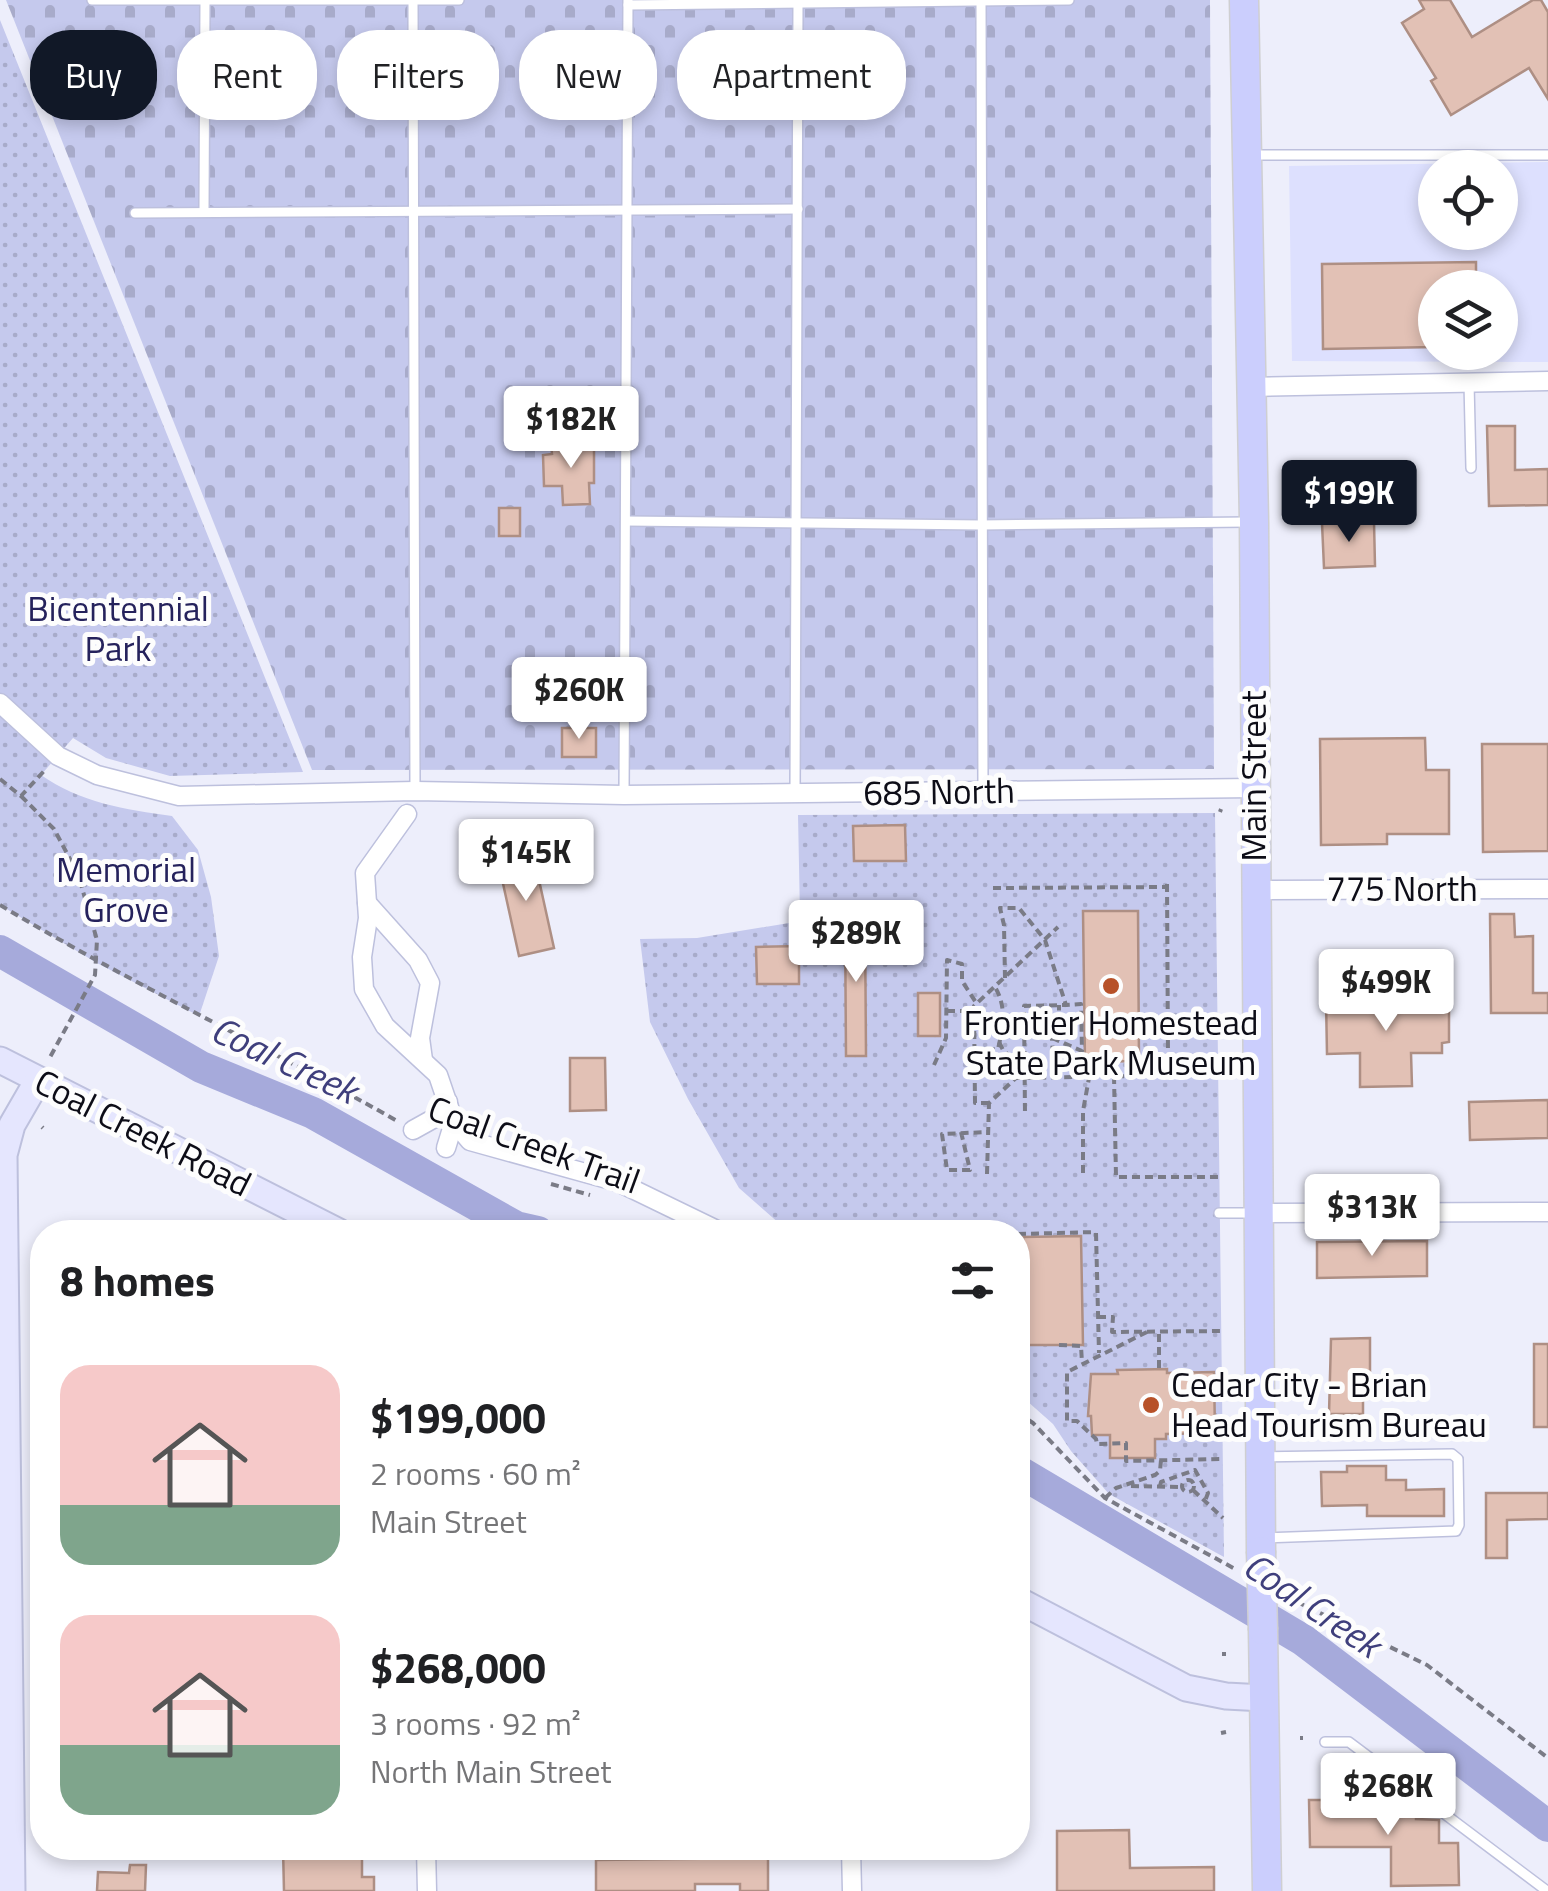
<!DOCTYPE html>
<meta charset="utf-8">
<style>
body{margin:0;font-family:"Titillium Web",sans-serif;background:#f2f2f2;color:#202124;height:100vh;display:flex;flex-direction:column;font-size:38px;white-space:nowrap}
*{box-sizing:border-box;margin:0}
p{font-size:32px;color:#757577}
.icon{flex:none;width:55px;height:55px;fill:none;stroke:currentColor;stroke-width:2;stroke-linecap:round;stroke-linejoin:round}
.map{position:relative;flex:1;overflow:hidden}
.side{position:absolute;left:30px;top:1220px;width:1000px;height:640px;display:flex;flex-direction:column;background:#fff;border-radius:40px;box-shadow:0 5px 15px #0003}
.side>*{flex:none}
.guide{position:absolute;left:30px;top:30px;width:1000px;height:90px;display:flex;gap:20px}
.fabs{position:absolute;left:1418px;top:150px;display:grid;gap:20px}
.fabs a{display:grid;place-items:center;width:100px;height:100px;border-radius:50%;background:#fff;box-shadow:0 5px 15px #0003;font-size:50px}
.price{position:absolute;translate:-50% -85px;padding:0 22px;border-radius:10px;background:#fff;color:#222;font-size:32px;line-height:65px;filter:drop-shadow(0 2px 5px #0008)}
.price::after{content:'';position:absolute;left:50%;top:60px;width:30px;height:22px;margin-left:-15px;background:inherit;clip-path:polygon(0 0,100% 0,50% 100%)}
.price.selected{background:#111827;color:#fff}
ul{padding:0;list-style:none}
li{display:flex;align-items:center;gap:30px;height:250px;padding:0 30px}
li span{display:grid;place-items:center;flex:none;width:280px;height:200px;border-radius:30px;color:#555}
li>.icon{margin-inline-start:auto}
span .icon{width:120px;height:120px;fill:#fffc;stroke-width:1}
li b{font-size:42px}
h2{display:flex;justify-content:space-between;align-items:center;height:120px;padding:0 30px;font-size:42px}
.pill{padding:0 35px;border-radius:40px;background:#fff;box-shadow:0 5px 15px #0003;font-size:35px;line-height:90px}
.pill.selected{background:#111827;color:#fff}
.map>svg:first-child{display:block}
.built{fill:#dde0fe;fill-rule:evenodd}
.grass{fill:url(#grass-dots)}
.cemetery{fill:url(#cemetery-stones)}
.lines{fill:none;stroke-linecap:round;stroke-linejoin:round}
.river{stroke:#a6aadb;stroke-width:32}
.building{fill:#e2c1b5;stroke:#ae8f84;stroke-width:2.5}
.lane-casing{stroke:#bdc0dd;stroke-width:12}
.street-casing{stroke:#bdc0dd;stroke-width:21}
.secondary-casing{stroke:#bdc0dd;stroke-width:29}
.primary-casing{stroke:#cfcfd1;stroke-width:31}
.path{stroke:#7a7b86;stroke-width:4;stroke-dasharray:8 5;stroke-linecap:butt}
.lane{stroke:#fff;stroke-width:9}
.street{stroke:#fff;stroke-width:18}
.secondary{stroke:#e5e6fe;stroke-width:25}
.primary{stroke:#cbcefd;stroke-width:28}
.primary-bridge-casing{stroke:#cfcfd1;stroke-width:31;stroke-linecap:butt}
.primary-bridge{stroke:#cbcefd;stroke-width:28}
.poi-dot{fill:#b75128;stroke:#fdfdfd;stroke-width:4}
.labels{text-anchor:middle;stroke-width:10;stroke-linejoin:round;paint-order:stroke}
.park-label{font-size:35px;fill:#25225c;stroke:#fdfdfd}
.street-label{font-size:35px;fill:#0d0d17;stroke:#fdfdfd}
.poi-label{font-size:35px;fill:#0d0d17;stroke:#fdfdfd}
.water-label{font-size:38px;font-style:italic;fill:#3f3f7c;stroke:#fdfdfd}
</style>
<div class="map">
<svg width="1548" height="1891" viewBox="0 0 1548 1891">
<defs>
<pattern id="grass-dots" width="8" height="8" patternUnits="userSpaceOnUse" patternTransform="scale(2.5)"><rect width="8" height="8" fill="#c5c9ed"/><path d="M2 2h.1M6 6h.1" fill="none" stroke="#a8abca" stroke-width="1.8" stroke-linecap="round"/></pattern>
<pattern id="cemetery-stones" width="16" height="16" patternUnits="userSpaceOnUse" patternTransform="scale(2.5)"><rect width="16" height="16" fill="#c5c9ed"/><path d="M2 7V4a2 2 0 0 1 4 0v3zM10 15v-3a2 2 0 0 1 4 0v3z" fill="#a8abca"/></pattern>
</defs>
<rect width="100%" height="100%" fill="#edeefb"/>
<path class="built" d="M1548,162V362L1292,361L1289,166ZM1435,168H1500V232H1435ZM1435,288H1500V352H1435Z"/>
<g class="grass">
<path d="M0,20L303,772L170,776L106,758L73,738L41,775C79,802 126,810 172,816L198,850L211,897L219,956L199,1016L97,963L0,905Z"/>
<path d="M1215,813L1224,1557L1109,1494L1071,1451L1053,1424L1018,1393V1232H789L739,1188L688,1099L650,1022L640,939L697,938L789,923L800,916L798,815Z"/>
</g>
<path class="cemetery" d="M6,0H1210L1214,769L312,770Z"/>
<g class="lines">
<g class="river">
<path d="M0,951L201,1067L313,1113L516,1227L538,1232"/>
<path d="M1018,1471L1303,1640L1548,1826"/>
</g>
</g>
<g class="building">
<path d="M1419,0H1450L1472,37L1533,0H1541L1548,12V99L1529,68L1451,115L1431,81L1436,78L1402,23L1424,9Z"/>
<path d="M1476,262V288H1435V347L1323,349L1322,264Z"/>
<path d="M1487,426H1515V470L1548,469V505L1489,506Z"/>
<path d="M594,442V483H589L590,504L563,505L562,486H544L543,455L552,454L551,443Z"/>
<rect x="499" y="508" width="21" height="28"/>
<path d="M1374,522L1375,566L1324,568L1322,523Z"/>
<rect x="562" y="728" width="34" height="29"/>
<path d="M1425,738L1426,770H1449V834H1387V844L1321,845L1320,739Z"/>
<path d="M1482,744H1548V851L1483,852Z"/>
<path d="M905,825L906,861H854L853,826Z"/>
<path d="M533,853L554,948L519,956L498,861Z"/>
<path d="M1083,911H1138L1139,1061L1085,1062Z"/>
<path d="M865,913L866,1056H846L845,914Z"/>
<path d="M1490,914H1514L1515,937L1533,936V993H1548V1013H1491Z"/>
<path d="M799,946V984H757L756,947Z"/>
<path d="M1397,987L1398,1000H1441V1010H1449V1042L1442,1043V1053H1411L1412,1086L1360,1087V1053L1327,1054L1326,1000H1375V988Z"/>
<rect x="918" y="993" width="22" height="43"/>
<path d="M570,1058H605L606,1110L570,1111Z"/>
<path d="M1548,1100V1138L1470,1140L1469,1102Z"/>
<path d="M1081,1236L1083,1345H1025L1023,1237Z"/>
<path d="M1427,1241V1276L1317,1278V1242Z"/>
<path d="M1370,1338V1371L1363,1372V1414H1329L1331,1339Z"/>
<rect x="1534" y="1344" width="14" height="83"/>
<path d="M1167,1369V1373L1214,1372L1215,1433L1166,1434V1439H1155V1458H1110V1435H1092L1091,1416H1088L1091,1374H1118L1117,1370Z"/>
<path d="M1347,1466H1386V1480H1406V1490L1444,1489V1516H1367V1505L1322,1506L1321,1472H1347Z"/>
<path d="M1486,1493H1548V1519L1507,1520V1558H1486Z"/>
<path d="M1309,1800H1412L1416,1803V1819L1439,1820V1843H1458L1459,1885L1391,1886V1847H1310Z"/>
<path d="M1129,1830L1130,1868L1214,1867V1891H1057V1831Z"/>
<path d="M283,1848H362V1877H374V1891H284Z"/>
<path d="M768,1858V1891H740V1884H695V1891H596V1860Z"/>
<path d="M130,1865H146L145,1891H97L98,1872L129,1873Z"/>
</g>
<g class="lines">
<g class="lane-casing">
<g id="lane">
<path d="M92,0H459"/>
<path d="M413,1L415,791"/>
<path d="M981,1L983,792"/>
<path d="M628,5L1069,0"/>
<path d="M1249,155H1548"/>
<path d="M204,210L205,1"/>
<path d="M135,213L798,209"/>
<path d="M1469,383L1471,468"/>
<path d="M626,521L981,525L1248,522"/>
<path d="M795,794L798,2"/>
<path d="M624,795L628,0"/>
<path d="M1219,1213H1256"/>
<path d="M1262,1457L1452,1454L1458,1459L1459,1525L1456,1531L1264,1538"/>
<path d="M1325,1742H1349L1547,1891"/>
</g>
</g>
<g class="street-casing">
<g id="street">
<path d="M1250,387L1548,381"/>
<path d="M0,703L58,756L97,775L179,796L415,791L624,795L1254,788"/>
<path d="M407,814L365,873L368,918L362,957L364,989L385,1026L438,1075L454,1122L470,1141L618,1182L721,1232"/>
<path d="M1255,890L1548,889"/>
<path d="M367,903L418,960L430,983L420,1038L423,1060"/>
<path d="M413,1130L440,1115L448,1102"/>
<path d="M446,1148L454,1122"/>
<path d="M1259,1213L1548,1212"/>
<path d="M426,1848L427,1891"/>
<path d="M851,1848L852,1891"/>
</g>
</g>
<g class="secondary-casing">
<g id="secondary">
<path d="M0,1060L339,1232"/>
<path d="M1018,1600L1186,1688L1226,1696L1264,1698"/>
<path d="M12,1891L4,1155L12,1125L38,1080"/>
</g>
</g>
<g class="primary-casing">
<g id="primary">
<path d="M1244,0L1254,522L1261,1551"/>
<path d="M1263,1630L1267,1891"/>
</g>
</g>
<g class="path">
<path d="M0,779L21,796L45,770"/>
<path d="M21,796L54,829L78,874L97,940L95,975L49,1059"/>
<path d="M1220,812L1221,809"/>
<path d="M1167,884L1168,1057H1237"/>
<path d="M993,888L1167,887"/>
<path d="M0,905C130,983 267,1047 399,1122"/>
<path d="M1005,978L1004,925L1000,908H1019L1045,940L1066,1005L1024,1006L1025,1114"/>
<path d="M947,1011H972"/>
<path d="M1024,1027L1045,1031L1052,1038L1054,1077"/>
<path d="M1045,1031L1059,1016V1005"/>
<path d="M1052,1038L1082,1051L1081,1004L1066,1005"/>
<path d="M999,1042L1003,1050L1025,1071"/>
<path d="M974,1051L998,1049C1003,1027 1007,1007 995,987"/>
<path d="M934,1065L946,1038L947,960L962,964V981L977,1004"/>
<path d="M1082,1076V1051"/>
<path d="M1114,1076L1116,1177H1219"/>
<path d="M989,1103H975L974,1006L1058,927"/>
<path d="M42,1127L43,1128"/>
<path d="M961,1132L970,1170H947L942,1134L988,1132"/>
<path d="M1083,1173V1111L1089,1078"/>
<path d="M987,1174L989,1103L1016,1078L1132,1076L1168,1057"/>
<path d="M551,1184L590,1195"/>
<path d="M1096,1233L1099,1353"/>
<path d="M1018,1234L1096,1232"/>
<path d="M1098,1317H1113L1112,1332L1221,1331"/>
<path d="M1147,1332L1067,1372V1421H1077L1096,1439L1097,1444L1126,1443V1461L1223,1459"/>
<path d="M1159,1334V1369"/>
<path d="M1059,1345L1081,1346L1082,1363"/>
<path d="M1018,1413L1033,1423L1105,1498L1237,1570"/>
<circle cx="1188" cy="1486" r="6"/>
<path d="M1131,1486L1182,1487"/>
<path d="M1160,1486L1161,1482L1195,1470L1208,1493L1205,1501"/>
<path d="M1193,1490L1223,1518"/>
<path d="M1105,1498L1116,1488L1155,1475L1160,1471L1161,1460"/>
<path d="M1285,1596L1427,1665L1548,1758"/>
<path d="M1224,1652V1656"/>
<path d="M1221,1733L1226,1732"/>
<path d="M1300,1738H1303"/>
</g>
<use href="#lane" class="lane"/>
<use href="#street" class="street"/>
<use href="#secondary" class="secondary"/>
<use href="#primary" class="primary"/>
<g class="primary-bridge-casing">
<path id="primary-bridge" d="M1261,1551L1263,1630"/>
</g>
<use href="#primary-bridge" class="primary-bridge"/>
</g>
<g class="poi-dot">
<circle cx="1111" cy="986" r="10"/>
<circle cx="1151" cy="1405" r="10"/>
</g>
<g class="labels">
<g class="park-label">
<text x="118" y="621">Bicentennial<tspan x="118" dy="40">Park</tspan></text>
<text x="126" y="882">Memorial<tspan x="126" dy="40">Grove</tspan></text>
</g>
<g class="street-label">
<text transform="translate(1254 776) rotate(-90)" y="12">Main Street</text>
<text transform="translate(939 792) rotate(-1)" y="12">685 North</text>
<text x="1402" y="901">775 North</text>
<text transform="translate(143 1133) rotate(27)" y="12">Coal Creek Road</text>
<text transform="translate(534 1145) rotate(20)" y="12">Coal Creek Trail</text>
</g>
<g class="poi-label">
<text x="1111" y="1035">Frontier Homestead<tspan x="1111" dy="40">State Park Museum</tspan></text>
<text x="1171" y="1397" text-anchor="start">Cedar City - Brian<tspan x="1171" dy="40">Head Tourism Bureau</tspan></text>
</g>
<g class="water-label">
<text transform="translate(284 1060) rotate(25)" y="13">Coal Creek</text>
<text transform="translate(1312 1605) rotate(34)" y="13">Coal Creek</text>
</g>
</g>
</svg>
<div class="fabs">
<a><svg class="icon" aria-label="locate" viewBox="0 0 24 24"><circle cx="12" cy="12" r="6"/><path d="M12 2v4M12 18v4M2 12h4M18 12h4"/></svg></a>
<a><svg class="icon" aria-label="layers" viewBox="0 0 24 24"><path d="M12 4l9 5-9 5-9-5zM3 14l9 5 9-5"/></svg></a>
</div>
<b class="price" style="left:571px;top:471px">$182K</b>
<b class="price selected" style="left:1349px;top:545px">$199K</b>
<b class="price" style="left:579px;top:742px">$260K</b>
<b class="price" style="left:526px;top:904px">$145K</b>
<b class="price" style="left:856px;top:985px">$289K</b>
<b class="price" style="left:1386px;top:1034px">$499K</b>
<b class="price" style="left:1372px;top:1259px">$313K</b>
<b class="price" style="left:1388px;top:1838px">$268K</b>
<div class="guide">
<a class="pill selected">Buy</a>
<a class="pill">Rent</a>
<a class="pill">Filters</a>
<a class="pill">New</a>
<a class="pill">Apartment</a>
</div>
<section class="side">
<h2>8 homes<svg class="icon" aria-label="filters" viewBox="0 0 24 24"><path d="M4 7h16M4 17h16"/><circle cx="9" cy="7" r="2"/><circle cx="15" cy="17" r="2"/></svg></h2>
<ul>
<li><span style="background:linear-gradient(#f6c9c9 70%,#7fa58c 0)"><svg class="icon" aria-label="home" viewBox="0 0 24 24"><path d="M3 11l9-7 9 7M6 9v11h12V9"/></svg></span><div><b>$199,000</b><p>2 rooms · 60 m²</p><p>Main Street</p></div></li>
<li><span style="background:linear-gradient(#f6c9c9 65%,#7fa58c 0)"><svg class="icon" aria-label="home" viewBox="0 0 24 24"><path d="M3 11l9-7 9 7M6 9v11h12V9"/></svg></span><div><b>$268,000</b><p>3 rooms · 92 m²</p><p>North Main Street</p></div></li>
</ul>
</section>
</div>
